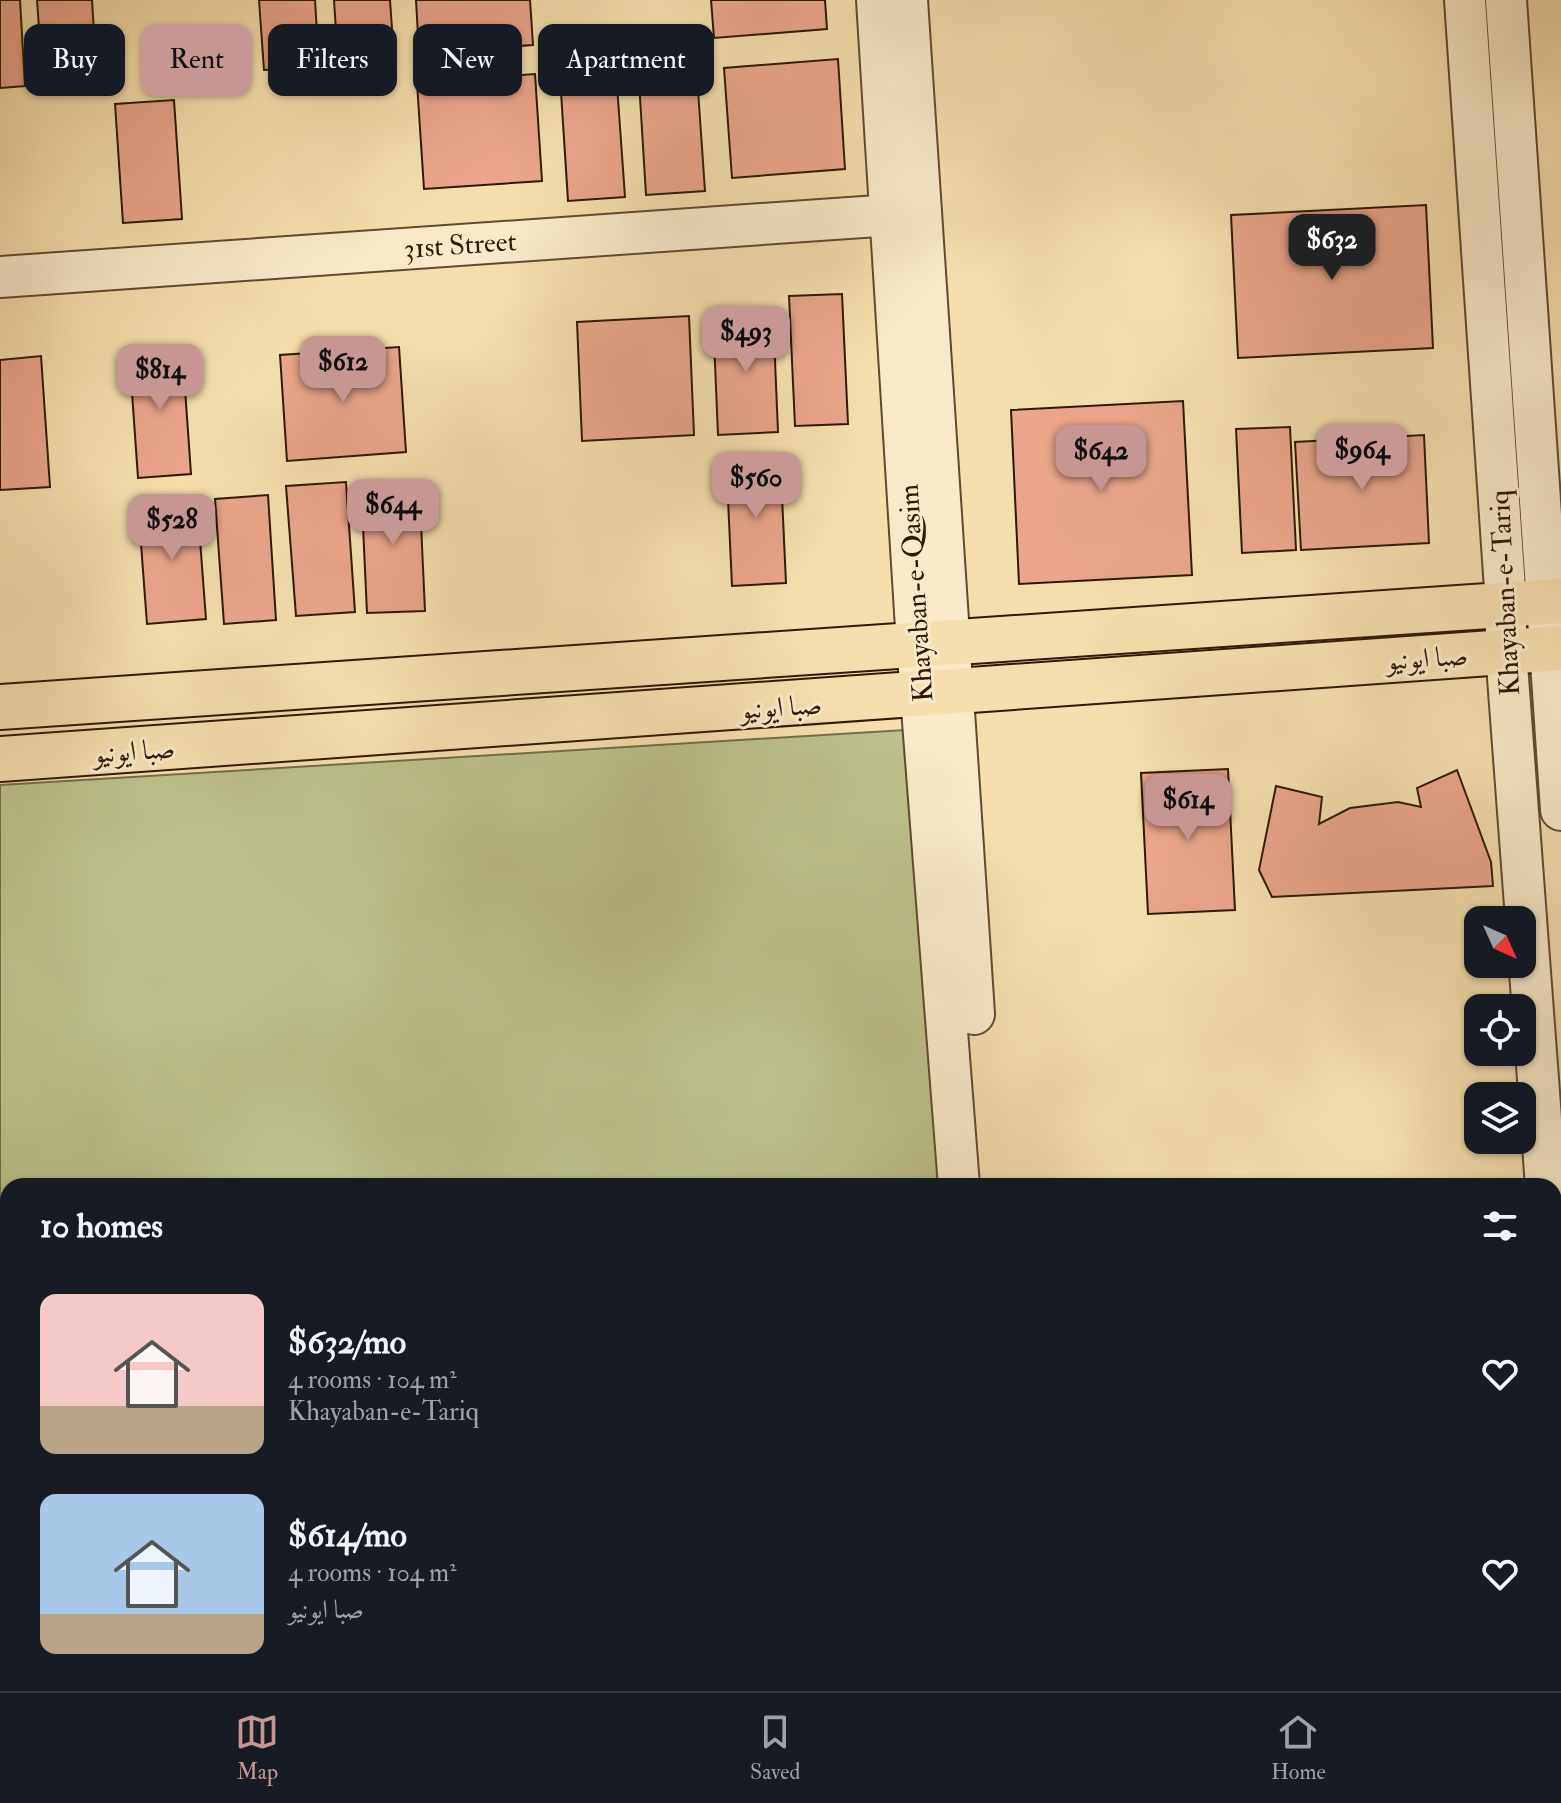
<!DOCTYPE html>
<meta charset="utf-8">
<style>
body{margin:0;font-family:"IM FELL Double Pica",Amiri,serif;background:#20242c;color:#f1f3f6;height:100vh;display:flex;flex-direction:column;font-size:30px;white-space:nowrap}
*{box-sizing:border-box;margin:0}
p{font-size:26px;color:#9ea1a6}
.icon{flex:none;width:44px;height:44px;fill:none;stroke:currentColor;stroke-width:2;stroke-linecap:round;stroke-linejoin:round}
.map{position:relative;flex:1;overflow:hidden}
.side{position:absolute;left:0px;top:1178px;width:1562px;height:514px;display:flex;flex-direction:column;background:#171b24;border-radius:24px 24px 0 0;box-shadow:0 2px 6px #0004}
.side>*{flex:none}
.hud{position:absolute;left:24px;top:24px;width:800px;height:72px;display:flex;gap:16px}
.needle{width:52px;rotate:135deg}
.fabs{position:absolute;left:1464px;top:906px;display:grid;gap:16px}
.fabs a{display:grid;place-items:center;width:72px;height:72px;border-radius:16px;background:#171b24;box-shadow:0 2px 6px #0004;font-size:40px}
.price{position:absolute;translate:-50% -68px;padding:0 18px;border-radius:16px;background:#c59692;color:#111;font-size:26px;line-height:52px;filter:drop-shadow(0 2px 4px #0008)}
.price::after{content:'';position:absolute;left:50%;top:48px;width:24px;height:18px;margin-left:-12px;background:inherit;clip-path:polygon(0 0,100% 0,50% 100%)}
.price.current{background:#222;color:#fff}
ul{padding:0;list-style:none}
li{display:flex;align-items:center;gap:24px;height:200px;padding:0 40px}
li span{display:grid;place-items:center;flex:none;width:224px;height:160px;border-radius:16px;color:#555}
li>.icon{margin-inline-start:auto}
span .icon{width:96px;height:96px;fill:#fffc;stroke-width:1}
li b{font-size:34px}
h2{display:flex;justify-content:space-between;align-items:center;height:96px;padding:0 40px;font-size:34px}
.chip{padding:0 28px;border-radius:16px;background:#171b24;box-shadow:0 2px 6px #0004;font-size:28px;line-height:72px}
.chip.current{background:#c59692;color:#111}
.tabs{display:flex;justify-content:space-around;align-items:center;height:112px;border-top:2px solid #363941;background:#171b24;font-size:22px;color:#9ea1a6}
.tabs a{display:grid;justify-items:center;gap:4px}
.tabs .current{color:#c59692}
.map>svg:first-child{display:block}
.green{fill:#bcc189;stroke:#746d48;stroke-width:2}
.building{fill:#eaa58a;stroke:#2d1907;stroke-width:2}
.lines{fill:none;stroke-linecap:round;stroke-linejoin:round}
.minor-casing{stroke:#5f4a30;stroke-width:44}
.major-casing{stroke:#2d1907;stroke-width:48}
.minor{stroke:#f8eac9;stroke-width:40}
.major{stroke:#f4dfac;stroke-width:44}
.labels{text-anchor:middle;stroke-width:6;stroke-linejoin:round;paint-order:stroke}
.street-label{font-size:28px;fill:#2d1907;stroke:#f8eac9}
</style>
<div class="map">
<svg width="1561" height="1691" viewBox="0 0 1561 1691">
<rect width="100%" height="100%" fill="#f4dfac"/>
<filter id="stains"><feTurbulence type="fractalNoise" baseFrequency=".0025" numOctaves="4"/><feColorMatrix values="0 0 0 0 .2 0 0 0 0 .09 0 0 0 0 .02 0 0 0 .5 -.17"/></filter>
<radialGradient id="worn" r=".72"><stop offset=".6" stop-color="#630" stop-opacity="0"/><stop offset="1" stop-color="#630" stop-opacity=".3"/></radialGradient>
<path class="green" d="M905,730L942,1186H8V1320L0,1321V785Z"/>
<g class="building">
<path d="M0,0H20L25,86L0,88Z"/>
<path d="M37,0H92L97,81L43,85Z"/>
<path d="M259,0H315L319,66L264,70Z"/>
<path d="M334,0H390L394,58L338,62Z"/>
<path d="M416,0H530L533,45L419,53Z"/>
<path d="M711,0H825L827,29L714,38Z"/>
<path d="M615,57L625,197L568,201L559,61Z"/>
<path d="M838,59L845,169L732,178L724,68Z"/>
<path d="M696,61L705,191L646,195L638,65Z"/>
<path d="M535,74L542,181L424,189L417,83Z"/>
<path d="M174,100L182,219L123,223L115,104Z"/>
<path d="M1426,205L1433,348L1238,358L1231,215Z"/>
<path d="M842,294L848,424L795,426L789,296Z"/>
<path d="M773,313L778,432L718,435L713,316Z"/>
<path d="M689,316L694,435L582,441L577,322Z"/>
<path d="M182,346L191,474L138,478L129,350Z"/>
<path d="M399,347L406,452L287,461L280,355Z"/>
<path d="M41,356L50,487L0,490V360Z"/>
<path d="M1183,401L1192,575L1019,584L1011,410Z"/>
<path d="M1290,427L1296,550L1242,553L1236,429Z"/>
<path d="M1424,435L1429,543L1301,550L1295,442Z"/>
<path d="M780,453L786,583L732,586L726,456Z"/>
<path d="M419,480L425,611L367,613L361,483Z"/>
<path d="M346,482L355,612L296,616L286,486Z"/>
<path d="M268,495L276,620L224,624L215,499Z"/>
<path d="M197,500L206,619L147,624L138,504Z"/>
<path d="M1228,769L1235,910L1148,914L1141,773Z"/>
<path d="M1457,770L1491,862L1493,886L1272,897L1259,870L1276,786L1322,797L1319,824L1350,808L1398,802L1421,807L1417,788Z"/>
<path d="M171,1684H273L274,1691H171Z"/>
<rect x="578" y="1684" width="65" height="7"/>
<path d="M678,1684H743L744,1691H678Z"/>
<rect x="878" y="1684" width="51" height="7"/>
</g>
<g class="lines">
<g class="minor-casing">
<g id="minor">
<path d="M877,0L917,644L959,1186"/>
<path d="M907,0L974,1014"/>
<path d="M1465,0L1506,604V651L1546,1186"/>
<path d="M1506,0L1561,810"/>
<path d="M0,277L921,213"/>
<path d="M1554,1288L1561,1382"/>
<path d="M0,1335H8"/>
<path d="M989,1684L990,1691"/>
<path d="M1018,1684V1691"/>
</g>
</g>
<g class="major-casing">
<g id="major">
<path d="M0,707L1561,601"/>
<path d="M0,759L1561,648"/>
</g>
</g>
<use href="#minor" class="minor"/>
<use href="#major" class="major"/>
</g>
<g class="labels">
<g class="street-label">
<text transform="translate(460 244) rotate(-4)" y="10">31st Street</text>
<text transform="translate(915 593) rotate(-94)" y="10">Khayaban-e-Qasim</text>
<text transform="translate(1504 593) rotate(-93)" y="10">Khayaban-e-Tariq</text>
<text transform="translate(1427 657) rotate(-4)" y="10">صبا ایونیو</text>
<text transform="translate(781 706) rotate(-4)" y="10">صبا ایونیو</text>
<text transform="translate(134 750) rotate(-4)" y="10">صبا ایونیو</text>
</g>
</g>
<rect width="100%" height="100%" filter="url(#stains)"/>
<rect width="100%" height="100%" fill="url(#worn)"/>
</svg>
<div class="fabs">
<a><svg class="needle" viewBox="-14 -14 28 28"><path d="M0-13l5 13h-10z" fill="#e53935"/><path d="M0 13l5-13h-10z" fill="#9ea1a6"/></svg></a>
<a><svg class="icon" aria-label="locate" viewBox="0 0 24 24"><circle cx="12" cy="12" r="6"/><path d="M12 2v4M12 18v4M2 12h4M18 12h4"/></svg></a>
<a><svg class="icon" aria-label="layers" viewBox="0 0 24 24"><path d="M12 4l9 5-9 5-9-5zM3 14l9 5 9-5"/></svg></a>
</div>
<b class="price current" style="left:1332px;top:282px">$632</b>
<b class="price" style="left:746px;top:374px">$493</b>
<b class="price" style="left:343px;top:404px">$612</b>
<b class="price" style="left:160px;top:412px">$814</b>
<b class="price" style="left:1362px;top:492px">$964</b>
<b class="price" style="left:1101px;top:493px">$642</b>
<b class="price" style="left:756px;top:520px">$560</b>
<b class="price" style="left:393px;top:547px">$644</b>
<b class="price" style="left:172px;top:562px">$528</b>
<b class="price" style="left:1188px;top:842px">$614</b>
<div class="hud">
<a class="chip">Buy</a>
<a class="chip current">Rent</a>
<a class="chip">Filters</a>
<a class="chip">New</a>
<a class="chip">Apartment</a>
</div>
<section class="side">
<h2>10 homes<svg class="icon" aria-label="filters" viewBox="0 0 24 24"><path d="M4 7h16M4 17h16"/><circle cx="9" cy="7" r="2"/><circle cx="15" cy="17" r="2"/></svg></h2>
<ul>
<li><span style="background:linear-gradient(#f6c9c9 70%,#b9a48a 0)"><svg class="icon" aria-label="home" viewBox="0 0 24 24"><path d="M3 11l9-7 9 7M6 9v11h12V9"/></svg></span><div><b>$632/mo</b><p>4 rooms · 104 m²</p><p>Khayaban-e-Tariq</p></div><svg class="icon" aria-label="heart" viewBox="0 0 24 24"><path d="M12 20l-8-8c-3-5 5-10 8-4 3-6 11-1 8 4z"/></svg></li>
<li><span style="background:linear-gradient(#a9c7e8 75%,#b9a48a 0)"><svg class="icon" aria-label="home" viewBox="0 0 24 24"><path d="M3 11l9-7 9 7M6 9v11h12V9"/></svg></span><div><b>$614/mo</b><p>4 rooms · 104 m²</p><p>صبا ایونیو</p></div><svg class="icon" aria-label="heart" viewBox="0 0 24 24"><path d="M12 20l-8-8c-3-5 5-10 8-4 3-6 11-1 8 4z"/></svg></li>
</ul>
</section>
</div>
<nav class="tabs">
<a class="current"><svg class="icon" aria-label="map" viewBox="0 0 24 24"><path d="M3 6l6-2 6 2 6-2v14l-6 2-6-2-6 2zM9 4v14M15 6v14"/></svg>Map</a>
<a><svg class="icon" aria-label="saved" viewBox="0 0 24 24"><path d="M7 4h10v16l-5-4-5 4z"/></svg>Saved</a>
<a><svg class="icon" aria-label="home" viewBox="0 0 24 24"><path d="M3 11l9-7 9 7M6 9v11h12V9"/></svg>Home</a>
</nav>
